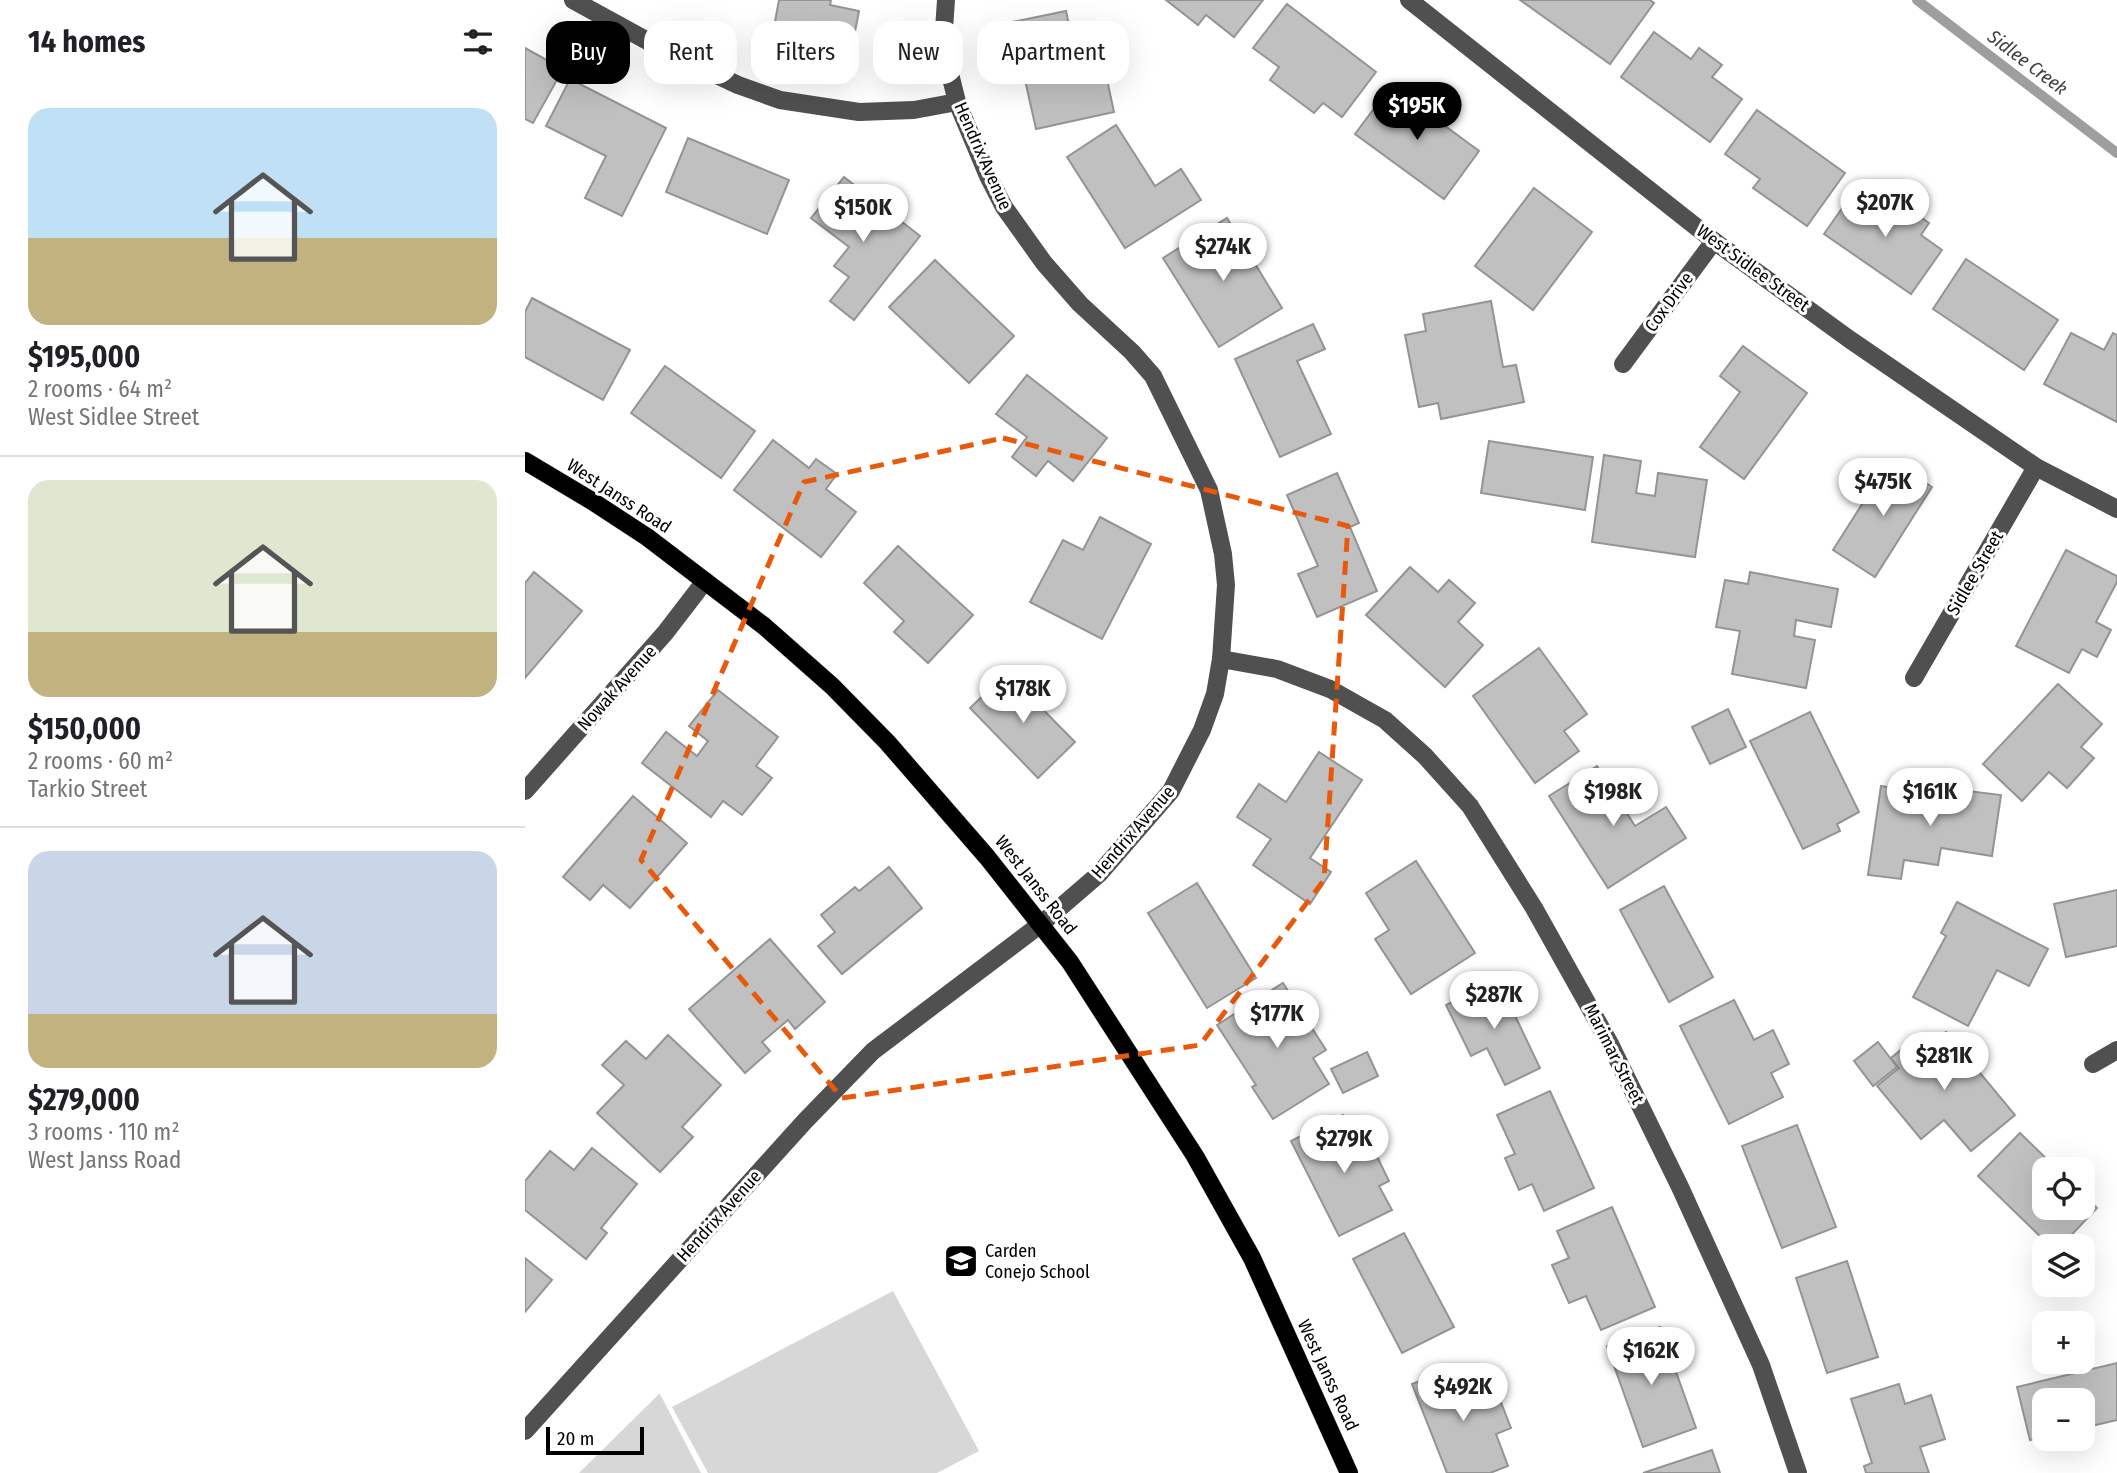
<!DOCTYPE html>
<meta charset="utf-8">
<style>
body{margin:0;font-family:"Fira Sans Condensed",sans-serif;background:#f2f2f2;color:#202124;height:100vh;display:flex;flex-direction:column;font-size:26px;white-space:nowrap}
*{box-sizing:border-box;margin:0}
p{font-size:23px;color:#757577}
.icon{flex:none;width:38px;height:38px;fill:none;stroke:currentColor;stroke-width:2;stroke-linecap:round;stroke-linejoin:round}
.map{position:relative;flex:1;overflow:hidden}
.side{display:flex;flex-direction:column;background:#fff;width:525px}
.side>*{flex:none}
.hud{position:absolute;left:21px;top:21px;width:665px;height:63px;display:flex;gap:14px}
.fabs{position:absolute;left:1507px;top:1157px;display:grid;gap:14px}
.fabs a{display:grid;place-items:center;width:63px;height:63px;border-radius:14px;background:#fff;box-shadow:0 7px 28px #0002;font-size:35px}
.scale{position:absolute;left:21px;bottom:18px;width:98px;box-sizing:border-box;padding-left:7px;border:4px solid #000;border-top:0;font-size:19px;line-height:24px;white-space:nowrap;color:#000;-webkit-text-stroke:5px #fff;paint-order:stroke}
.price{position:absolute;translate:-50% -60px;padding:0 16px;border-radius:24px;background:#fff;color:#222;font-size:23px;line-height:46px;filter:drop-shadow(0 2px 4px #0008)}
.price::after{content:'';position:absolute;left:50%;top:42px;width:21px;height:16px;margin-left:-10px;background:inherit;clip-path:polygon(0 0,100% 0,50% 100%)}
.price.current{background:#000;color:#fff}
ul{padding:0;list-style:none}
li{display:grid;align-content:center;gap:14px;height:371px;padding:0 28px}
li+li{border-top:2px solid #e0e0e0}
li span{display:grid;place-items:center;height:217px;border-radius:21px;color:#555}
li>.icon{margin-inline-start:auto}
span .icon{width:126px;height:126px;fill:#fffc;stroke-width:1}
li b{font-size:30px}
h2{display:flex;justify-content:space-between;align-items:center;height:84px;padding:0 28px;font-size:30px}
.pill{padding:0 24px;border-radius:21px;background:#fff;box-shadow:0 7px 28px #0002;font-size:24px;line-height:63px}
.pill.current{background:#000;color:#fff}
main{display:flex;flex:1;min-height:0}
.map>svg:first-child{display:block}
.green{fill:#d7d7d7}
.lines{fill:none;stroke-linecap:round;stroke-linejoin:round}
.stream{stroke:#9e9e9e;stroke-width:10}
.building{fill:#c0c0c0;stroke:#949494;stroke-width:2}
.major-casing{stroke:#dbdbdb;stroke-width:19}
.minor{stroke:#505050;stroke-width:18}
.major{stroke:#000;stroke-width:18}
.marked{fill:none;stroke:#e8590c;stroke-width:5;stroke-dasharray:14 9;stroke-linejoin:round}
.labels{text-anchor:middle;stroke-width:6;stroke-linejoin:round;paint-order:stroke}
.street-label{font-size:18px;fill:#000;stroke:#fff}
.poi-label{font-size:18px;fill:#000;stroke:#fff;text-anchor:start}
.water-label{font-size:19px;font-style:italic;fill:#3f3f3f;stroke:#fff}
</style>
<main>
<section class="side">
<h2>14 homes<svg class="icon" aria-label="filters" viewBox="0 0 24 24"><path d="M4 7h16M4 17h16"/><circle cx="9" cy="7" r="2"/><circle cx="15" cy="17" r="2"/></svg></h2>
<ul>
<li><span style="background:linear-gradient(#bfe0f5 60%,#c2b280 0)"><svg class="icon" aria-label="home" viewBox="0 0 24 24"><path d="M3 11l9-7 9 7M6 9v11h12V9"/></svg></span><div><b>$195,000</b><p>2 rooms · 64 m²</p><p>West Sidlee Street</p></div></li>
<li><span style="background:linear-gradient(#dfe7d0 70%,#c2b280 0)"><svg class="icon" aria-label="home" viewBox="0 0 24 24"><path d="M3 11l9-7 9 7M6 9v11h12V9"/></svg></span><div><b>$150,000</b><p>2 rooms · 60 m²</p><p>Tarkio Street</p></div></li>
<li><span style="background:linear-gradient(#c9d6e8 75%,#c2b280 0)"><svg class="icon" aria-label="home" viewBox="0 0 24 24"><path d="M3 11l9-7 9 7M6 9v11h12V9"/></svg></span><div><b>$279,000</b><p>3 rooms · 110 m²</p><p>West Janss Road</p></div></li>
</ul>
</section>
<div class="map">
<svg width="1592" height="1473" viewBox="0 0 1592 1473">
<rect width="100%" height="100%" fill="#fff"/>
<g class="green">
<path d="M368,1291L454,1451L412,1473H183L147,1407Z"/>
<path d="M135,1394L176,1473H54L134,1394Z"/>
</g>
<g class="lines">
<path class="stream" d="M1392,0L1592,153"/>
</g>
<g class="building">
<path d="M254,0H306L305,5L334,11L327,47L248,32Z"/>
<path d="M641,0H738L709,37L681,15L673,25Z"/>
<path d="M995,0H1125L1129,3L1085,64Z"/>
<path d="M762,4L851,72L817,117L798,103L789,113L745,80L754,67L728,48Z"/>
<path d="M541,11L556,80L581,75L589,112L511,129L487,22Z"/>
<path d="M1129,32L1166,59L1174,48L1197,65L1187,77L1217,99L1185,142L1096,77Z"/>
<path d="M0,48L38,69L8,123L0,119Z"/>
<path d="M45,79L141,128L97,216L60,198L81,156L21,126Z"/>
<path d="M866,86L954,151L919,199L830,134Z"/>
<path d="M1232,110L1320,173L1282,226L1228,188L1235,179L1200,154Z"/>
<path d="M591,125L630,186L656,169L676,200L600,248L542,157Z"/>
<path d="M163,138L264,180L242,234L141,192Z"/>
<path d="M319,177L395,236L329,320L305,301L324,277L309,266L324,247L286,218Z"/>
<path d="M1332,187L1371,213L1377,204L1404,223L1396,235L1417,250L1386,294L1299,234Z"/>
<path d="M1009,188L1067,232L1008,310L950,266Z"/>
<path d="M702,218L757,308L694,347L638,258Z"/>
<path d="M1441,259L1533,320L1499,370L1408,309Z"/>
<path d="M410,260L489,336L444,383L364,307Z"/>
<path d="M7,298L105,350L78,400L0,357V312Z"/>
<path d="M966,301L978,367L991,365L999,402L916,419L913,403L894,407L880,335L901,331L898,314Z"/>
<path d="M788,324L800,349L772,361L806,434L755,457L710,359Z"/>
<path d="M1546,333L1579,350L1588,333L1592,335V422L1519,384Z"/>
<path d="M1218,346L1282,393L1219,479L1175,447L1215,392L1195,376Z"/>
<path d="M140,366L230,431L196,478L106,413Z"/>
<path d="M502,375L582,438L548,481L523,461L511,476L487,457L502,437L471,414Z"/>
<path d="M248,440L284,468L291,459L312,474L301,489L331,512L296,557L209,490Z"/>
<path d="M964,441L1068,457L1060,510L956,493Z"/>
<path d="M1079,455L1116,461L1111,493L1130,496L1133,473L1182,480L1170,557L1067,542Z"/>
<path d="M1365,460L1407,487L1350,577L1308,550Z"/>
<path d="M812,473L834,523L825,527L852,591L792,617L773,574L793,566L762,495Z"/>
<path d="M575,517L626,544L577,639L505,602L538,540L558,550Z"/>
<path d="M373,546L448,615L403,663L369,632L379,621L339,583Z"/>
<path d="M1541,550L1592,576V582L1571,622L1586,630L1572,657L1557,649L1544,673L1491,646Z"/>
<path d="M885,567L913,592L924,580L950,603L933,622L958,645L920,687L841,615Z"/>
<path d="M9,572L57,611L0,678V583Z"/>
<path d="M1225,572L1313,589L1306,627L1271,620L1269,636L1290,640L1281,688L1207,674L1215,631L1191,627L1200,580L1223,584Z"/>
<path d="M1014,648L1062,714L1039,731L1054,751L1010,783L948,696Z"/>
<path d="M482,673L550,742L513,778L445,708Z"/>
<path d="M1533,684L1577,724L1556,747L1569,758L1542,788L1524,772L1497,801L1458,764Z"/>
<path d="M193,690L253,737L231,766L247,778L217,815L198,801L186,817L117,763L141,732L172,756L183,741L164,726Z"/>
<path d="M1203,709L1221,747L1185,764L1167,727Z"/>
<path d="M1285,712L1334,812L1312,824L1315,831L1278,849L1225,741Z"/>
<path d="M794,752L837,780L785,858L806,872L785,904L728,865L746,839L712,817L734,784L761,802Z"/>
<path d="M1072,766L1110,826L1141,807L1161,838L1083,888L1024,796Z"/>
<path d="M1356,786L1426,797L1427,789L1476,795L1467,856L1416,848L1413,865L1379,860L1376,879L1343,875Z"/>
<path d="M108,796L162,843L105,908L78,885L65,900L38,877Z"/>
<path d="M891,861L950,953L886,994L850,939L864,930L841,893Z"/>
<path d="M364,867L397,908L317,974L293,946L310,932L296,915L330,887L334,891Z"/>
<path d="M672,883L731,978L682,1008L623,913Z"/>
<path d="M1139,886L1188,977L1144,1002L1095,910Z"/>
<path d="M1592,890V946L1541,957L1529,904Z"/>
<path d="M1432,902L1523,949L1504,986L1472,970L1443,1026L1388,997L1421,936L1416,933Z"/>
<path d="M245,939L300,1002L270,1029L263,1020L237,1042L245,1051L220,1073L164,1009Z"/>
<path d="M973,980L1015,1068L980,1085L962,1048L946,1056L921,1005Z"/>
<path d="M758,983L801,1050L788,1058L804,1084L748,1119L727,1087L731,1085L692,1025Z"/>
<path d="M1209,1000L1229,1040L1248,1030L1264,1064L1246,1073L1258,1097L1204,1124L1155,1026Z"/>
<path d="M1421,1032L1490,1115L1446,1151L1419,1120L1396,1139L1352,1086L1374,1068L1366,1058L1389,1039L1399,1050Z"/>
<path d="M143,1035L196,1085L157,1127L168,1137L135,1172L72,1113L99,1085L77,1065L101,1041L121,1059Z"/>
<path d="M1353,1042L1372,1067L1348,1086L1329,1061Z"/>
<path d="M842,1052L853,1076L818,1093L806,1069Z"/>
<path d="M1025,1091L1069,1188L1019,1211L1007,1184L994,1190L980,1158L990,1154L972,1115Z"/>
<path d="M818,1115L833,1144L843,1138L864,1181L854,1186L867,1210L814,1236L766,1141Z"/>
<path d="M1272,1125L1311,1227L1257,1248L1217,1146Z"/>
<path d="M1495,1133L1532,1169H1519V1208H1558V1194L1572,1208L1536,1246H1525L1453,1176Z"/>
<path d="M67,1148L112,1184L76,1228L82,1233L61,1259L0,1210V1181L25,1151L49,1170Z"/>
<path d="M1087,1207L1130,1307L1076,1330L1061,1296L1044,1303L1027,1265L1044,1258L1032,1231Z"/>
<path d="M879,1233L929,1327L877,1353L828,1259Z"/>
<path d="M0,1258L27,1280L0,1312Z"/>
<path d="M1322,1261L1353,1357L1302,1373L1271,1278Z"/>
<path d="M1135,1327L1171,1428L1118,1447L1082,1346Z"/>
<path d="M1592,1363V1420L1558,1428V1400H1519V1437L1505,1440L1492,1387Z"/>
<path d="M939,1364L953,1402L973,1395L986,1428L971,1434L983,1466L965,1473H922L887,1384Z"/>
<path d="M1374,1384L1380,1404L1406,1395L1420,1439L1395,1447L1404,1473H1341L1339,1466L1347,1463L1326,1399Z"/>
<path d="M1187,1450L1195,1473H1118Z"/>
</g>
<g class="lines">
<g class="major-casing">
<path id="major" d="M0,461L67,501L122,537L239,626L307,686L362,742L462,857L545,962L670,1156L727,1258L824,1473"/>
</g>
<g class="minor">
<path d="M48,0L139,50L213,85L255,100L334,112L389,110L432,102"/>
<path d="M884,0L1189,241L1324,339L1511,467L1592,509"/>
<path d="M1098,364L1189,241"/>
<path d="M696,659L752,669L805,689L860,720L900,756L945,806L1009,908L1085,1044L1155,1187L1236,1365L1273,1473"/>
<path d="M1389,678L1511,467"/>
<path d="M0,791L140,633L180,581"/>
<path d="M1568,1064L1592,1050"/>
<path d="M0,1431L280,1121L348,1051L516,924L574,874L646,791L677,730L690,694L696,659L701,585L698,554L684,490L628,376L607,352L555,304L519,263L479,207L463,176L432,102L422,62L419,29L421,0"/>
</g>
<use href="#major" class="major"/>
</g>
<path class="marked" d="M478,438L823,526L799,880L675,1045L317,1098L116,860L279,482Z"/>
<defs>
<g id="school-square" transform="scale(1.75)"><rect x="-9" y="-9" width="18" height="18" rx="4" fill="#000" stroke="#fff"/><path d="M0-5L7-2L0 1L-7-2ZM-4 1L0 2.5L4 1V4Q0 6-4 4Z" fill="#fff"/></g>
</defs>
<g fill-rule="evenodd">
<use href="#school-square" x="436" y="1261"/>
</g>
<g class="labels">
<g class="street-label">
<text transform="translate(458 156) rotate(66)" y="6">Hendrix Avenue</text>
<text transform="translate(1228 268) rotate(36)" y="6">West Sidlee Street</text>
<text transform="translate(1144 302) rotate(-54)" y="6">Cox Drive</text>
<text transform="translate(94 496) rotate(33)" y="6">West Janss Road</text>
<text transform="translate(1450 573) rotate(-60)" y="6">Sidlee Street</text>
<text transform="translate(92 688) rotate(-48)" y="6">Nowak Avenue</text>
<text transform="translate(608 832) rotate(-49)" y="6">Hendrix Avenue</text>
<text transform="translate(511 885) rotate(52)" y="6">West Janss Road</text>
<text transform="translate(1089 1054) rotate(63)" y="6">Marimar Street</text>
<text transform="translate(194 1216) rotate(-48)" y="6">Hendrix Avenue</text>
<text transform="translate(803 1375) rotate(65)" y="6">West Janss Road</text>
</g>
<g class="poi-label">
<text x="460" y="1257">Carden<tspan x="460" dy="21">Conejo School</tspan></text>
</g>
<g class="water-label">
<text transform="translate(1503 62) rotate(37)" y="7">Sidlee Creek</text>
</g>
</g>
</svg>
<div class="fabs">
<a><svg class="icon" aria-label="locate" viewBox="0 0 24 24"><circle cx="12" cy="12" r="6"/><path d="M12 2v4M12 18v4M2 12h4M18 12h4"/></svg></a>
<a><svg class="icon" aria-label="layers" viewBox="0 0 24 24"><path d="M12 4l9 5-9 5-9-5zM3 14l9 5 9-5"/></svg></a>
<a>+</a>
<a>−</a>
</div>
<div class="scale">20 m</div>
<b class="price current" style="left:892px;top:142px">$195K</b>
<b class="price" style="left:1360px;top:239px">$207K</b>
<b class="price" style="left:338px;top:244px">$150K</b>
<b class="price" style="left:698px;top:283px">$274K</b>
<b class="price" style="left:1358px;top:518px">$475K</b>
<b class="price" style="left:498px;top:725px">$178K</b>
<b class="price" style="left:1088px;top:828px">$198K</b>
<b class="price" style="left:1405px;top:828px">$161K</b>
<b class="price" style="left:969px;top:1031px">$287K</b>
<b class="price" style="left:752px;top:1050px">$177K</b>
<b class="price" style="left:1419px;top:1092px">$281K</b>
<b class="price" style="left:819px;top:1175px">$279K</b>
<b class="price" style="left:1126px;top:1387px">$162K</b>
<b class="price" style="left:938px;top:1423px">$492K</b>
<div class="hud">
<a class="pill current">Buy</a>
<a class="pill">Rent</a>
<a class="pill">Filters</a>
<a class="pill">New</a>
<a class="pill">Apartment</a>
</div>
</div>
</main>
